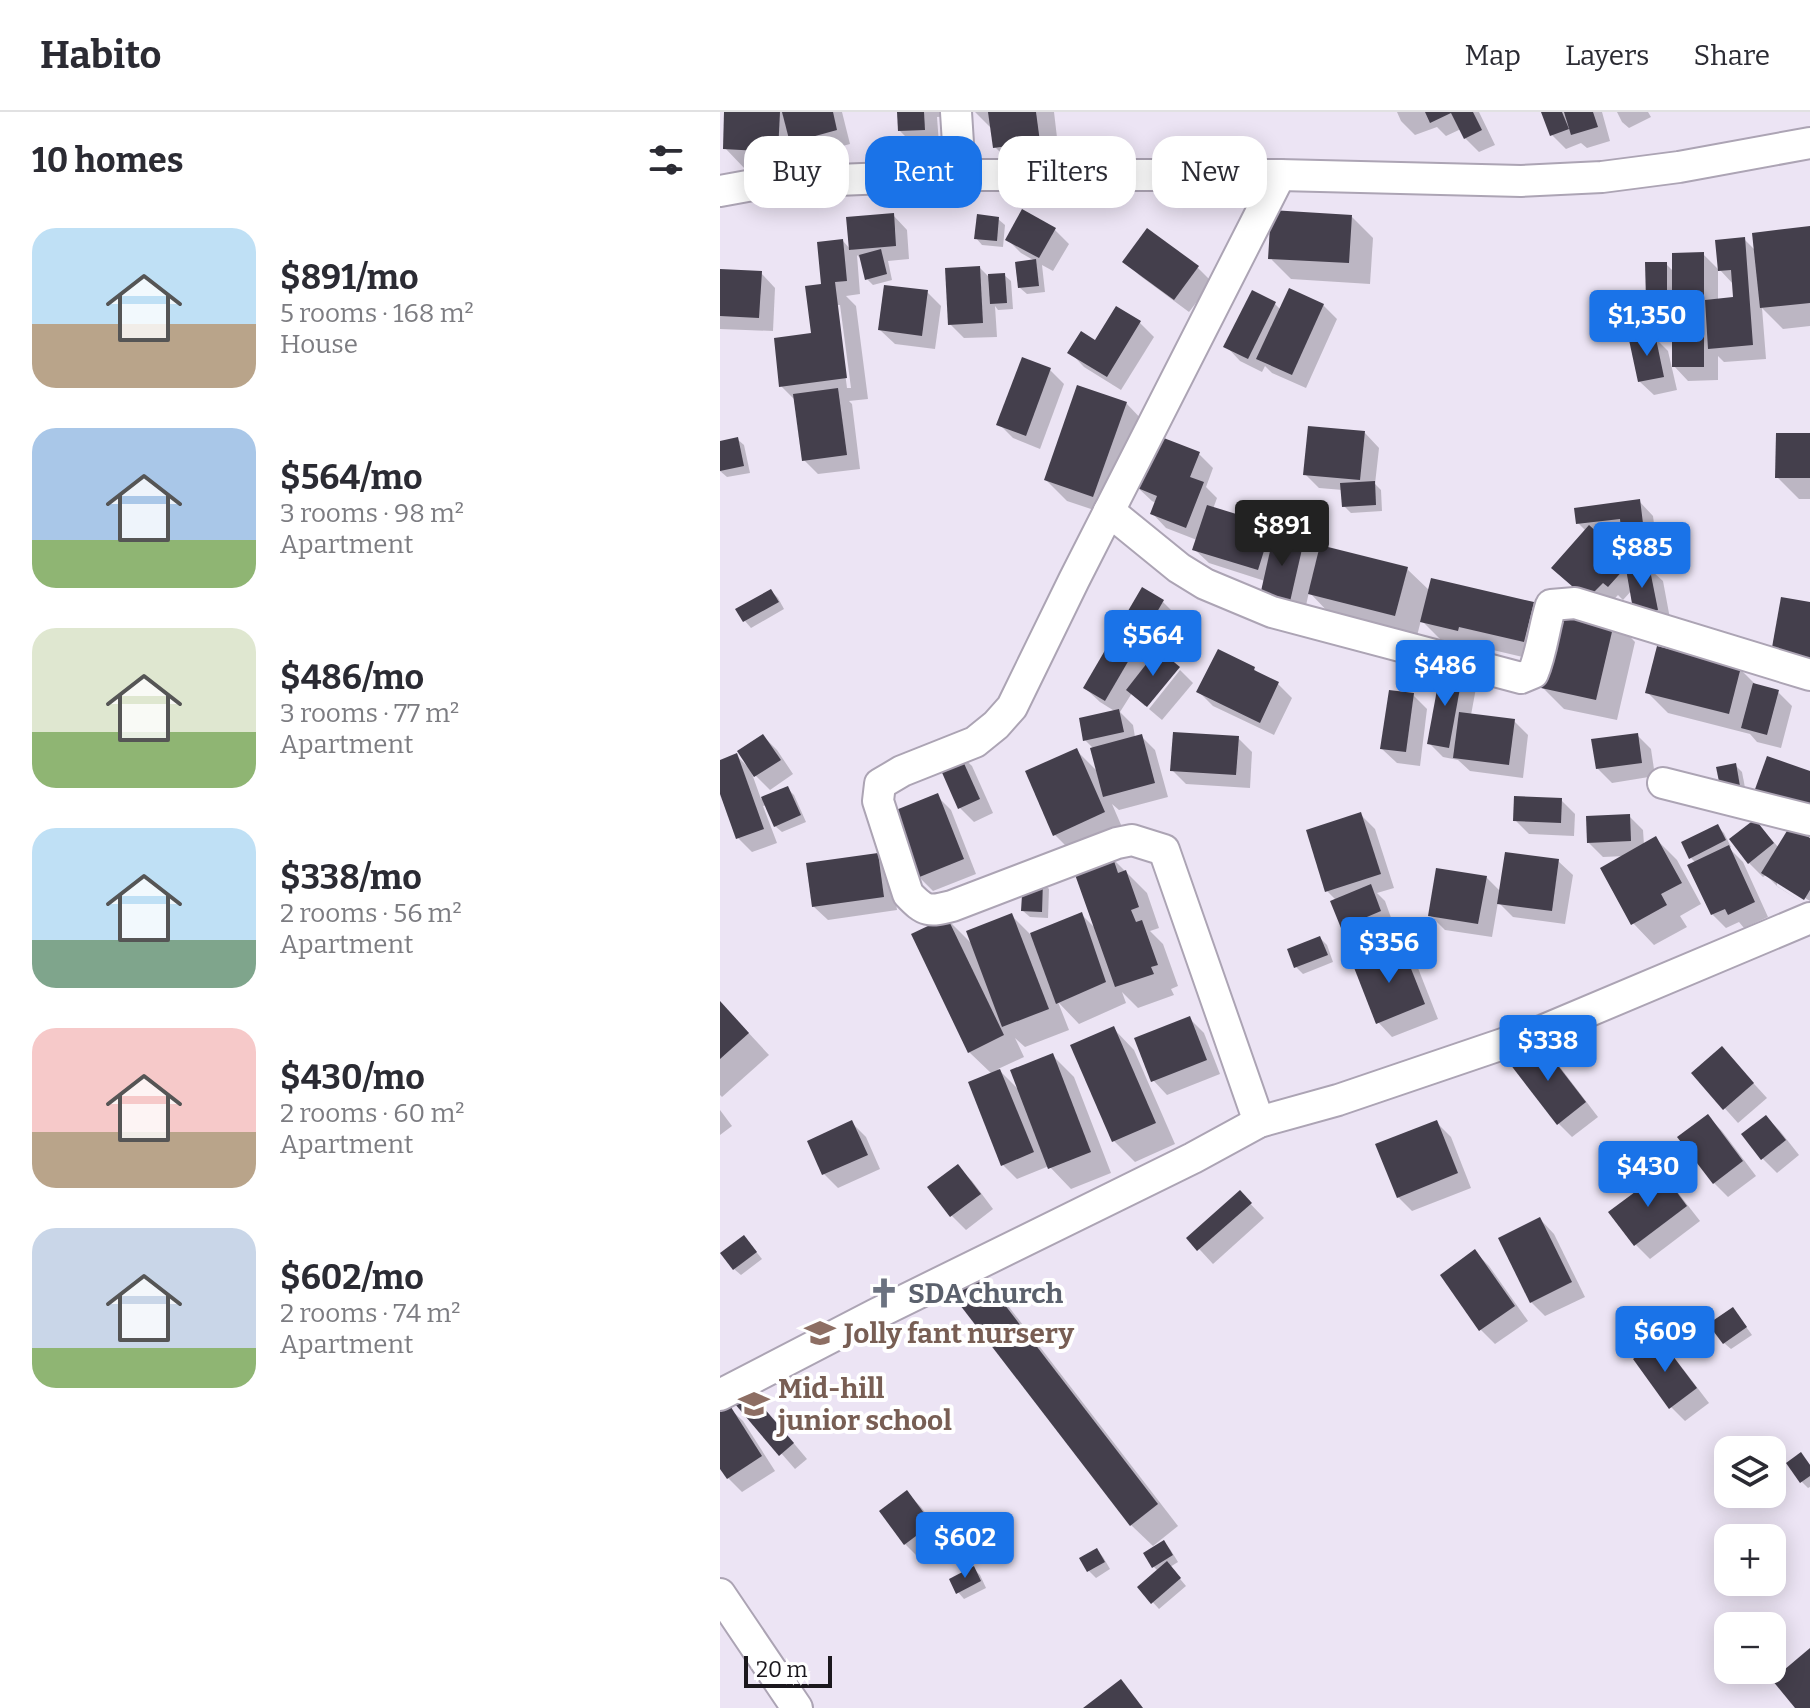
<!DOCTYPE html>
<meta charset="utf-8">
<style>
body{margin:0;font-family:Bitter,serif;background:#f2f2f3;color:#2b2b33;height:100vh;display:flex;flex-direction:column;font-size:30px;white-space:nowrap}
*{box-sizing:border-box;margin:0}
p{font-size:26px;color:#7c7c81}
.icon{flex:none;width:44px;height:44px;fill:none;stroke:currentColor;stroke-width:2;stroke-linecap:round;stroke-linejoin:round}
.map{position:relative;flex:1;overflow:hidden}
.details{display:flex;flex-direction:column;background:#fff;width:720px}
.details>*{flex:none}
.hud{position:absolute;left:24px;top:24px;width:760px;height:72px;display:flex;gap:16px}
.buttons{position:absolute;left:994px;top:1324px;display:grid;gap:16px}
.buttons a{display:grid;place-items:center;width:72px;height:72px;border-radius:16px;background:#fff;box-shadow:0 4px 20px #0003;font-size:40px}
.scale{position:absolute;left:24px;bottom:20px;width:88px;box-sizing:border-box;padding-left:8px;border:4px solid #1b181d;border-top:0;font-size:22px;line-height:28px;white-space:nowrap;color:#1b181d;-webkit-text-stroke:6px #fff;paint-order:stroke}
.price{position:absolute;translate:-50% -68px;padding:0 18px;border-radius:8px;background:#1a73e8;color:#fff;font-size:26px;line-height:52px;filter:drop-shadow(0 2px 4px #0008)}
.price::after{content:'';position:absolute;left:50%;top:48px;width:24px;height:18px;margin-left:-12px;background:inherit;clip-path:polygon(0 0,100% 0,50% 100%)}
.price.active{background:#222;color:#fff}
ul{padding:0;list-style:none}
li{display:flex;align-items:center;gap:24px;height:200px;padding:0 32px}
li span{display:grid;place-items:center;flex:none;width:224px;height:160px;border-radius:24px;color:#555}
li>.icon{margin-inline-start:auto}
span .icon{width:96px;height:96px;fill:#fffc;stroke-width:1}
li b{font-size:34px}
h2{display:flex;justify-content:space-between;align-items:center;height:96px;padding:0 32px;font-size:34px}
.chip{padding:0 28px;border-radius:24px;background:#fff;box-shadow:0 4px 20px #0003;font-size:28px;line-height:72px}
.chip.active{background:#1a73e8;color:#fff}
header{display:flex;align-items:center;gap:48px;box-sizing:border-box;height:112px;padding:0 40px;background:#fff;border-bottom:2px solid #e1e1e2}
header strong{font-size:38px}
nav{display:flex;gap:44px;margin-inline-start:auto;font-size:28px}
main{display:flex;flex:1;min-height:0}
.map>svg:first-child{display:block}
.shadow{fill:#0003;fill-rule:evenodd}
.building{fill:#443f4c}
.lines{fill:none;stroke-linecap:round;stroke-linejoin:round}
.minor-casing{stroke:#aca4b4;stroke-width:34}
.minor{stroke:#fff;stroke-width:30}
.labels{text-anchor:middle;stroke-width:8;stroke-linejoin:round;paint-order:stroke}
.worship-label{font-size:28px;font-weight:bold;fill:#5b616d;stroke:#fff;text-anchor:start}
.education-label{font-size:28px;font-weight:bold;fill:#785e54;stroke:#fff;text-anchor:start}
</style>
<header>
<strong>Habito</strong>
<nav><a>Map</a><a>Layers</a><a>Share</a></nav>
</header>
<main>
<section class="details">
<h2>10 homes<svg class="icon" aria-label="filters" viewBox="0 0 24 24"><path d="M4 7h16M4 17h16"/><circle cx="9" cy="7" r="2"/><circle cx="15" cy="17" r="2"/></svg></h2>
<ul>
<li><span style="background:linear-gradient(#bfe0f5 60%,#b9a48a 0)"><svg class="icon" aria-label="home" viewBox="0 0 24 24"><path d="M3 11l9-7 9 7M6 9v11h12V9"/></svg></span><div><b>$891/mo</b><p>5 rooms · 168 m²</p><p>House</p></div></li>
<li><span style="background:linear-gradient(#a9c7e8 70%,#8fb573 0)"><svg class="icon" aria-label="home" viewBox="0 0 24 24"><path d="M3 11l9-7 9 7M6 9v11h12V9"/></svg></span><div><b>$564/mo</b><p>3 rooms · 98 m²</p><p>Apartment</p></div></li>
<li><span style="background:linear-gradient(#dfe7d0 65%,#8fb573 0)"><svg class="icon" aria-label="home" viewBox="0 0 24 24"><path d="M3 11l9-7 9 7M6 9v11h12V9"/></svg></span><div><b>$486/mo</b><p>3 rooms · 77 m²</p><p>Apartment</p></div></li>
<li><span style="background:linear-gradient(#bfe0f5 70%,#7fa58c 0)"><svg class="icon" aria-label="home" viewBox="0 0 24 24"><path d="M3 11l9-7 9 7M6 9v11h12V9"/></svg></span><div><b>$338/mo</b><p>2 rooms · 56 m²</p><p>Apartment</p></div></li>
<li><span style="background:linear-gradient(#f6c9c9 65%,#b9a48a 0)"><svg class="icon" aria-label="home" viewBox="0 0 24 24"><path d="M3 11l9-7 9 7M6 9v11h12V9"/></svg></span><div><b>$430/mo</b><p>2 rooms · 60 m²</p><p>Apartment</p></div></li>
<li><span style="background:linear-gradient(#c9d6e8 75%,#8fb573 0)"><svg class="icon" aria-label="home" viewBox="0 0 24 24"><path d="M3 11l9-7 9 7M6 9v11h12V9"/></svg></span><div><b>$602/mo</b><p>2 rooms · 74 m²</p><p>Apartment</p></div></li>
</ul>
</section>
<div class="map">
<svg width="1090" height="1596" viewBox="0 0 1090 1596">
<rect width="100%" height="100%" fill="#ece4f4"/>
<g class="shadow">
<path d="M6,0H122L130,32L86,44L80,38L79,60L26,58L5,36Z"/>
<path d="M179,0H237V4L217,5L219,32L194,33L180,19Z"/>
<path d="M255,0H334L340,51L296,56L275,35L272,17Z"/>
<path d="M677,0H759L775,33L759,40L745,26L741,17L726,24L717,15L695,23L681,9Z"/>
<path d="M823,0H882L890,29L867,36L861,31L846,37L832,23Z"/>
<path d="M897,0H928L931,5L909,16L902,10Z"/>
<path d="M173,103L187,118L189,147L168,149L172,168L153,173L147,167L142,148L137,143L140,182L126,184L136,194L148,287L129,289L132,292L140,357L98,362L84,348L76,289L61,274L94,223L106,174L123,129L131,138ZM116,193H120L131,276H127Z"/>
<path d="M632,105L653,126L650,172L571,167L550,146Z"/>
<path d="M278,107L285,113L283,135L262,133L256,126Z"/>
<path d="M1090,116V214L1063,217L1042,196L1046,247L1004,250L998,244V268L968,269L954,254V194H934L928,187L946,152L954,160L983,142L998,157V188L1015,187L1014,173L1000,158L1024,127L1036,139Z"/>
<path d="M335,118L349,132L333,159L322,153L325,180L307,182L300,176L315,149L301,141L287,127Z"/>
<path d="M405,149L478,156L492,170L469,200L419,163Z"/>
<path d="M260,156L268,164L284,163L291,169L293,197L278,198L275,194L277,225L244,226L230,212Z"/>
<path d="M0,159L41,161L55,176L53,219L0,217Z"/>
<path d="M207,180L221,194L215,237L175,232L160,218Z"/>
<path d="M554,191L561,198L603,193L617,207L586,276L552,261L545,254L542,260L520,249L506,234Z"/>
<path d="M420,211L434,225L401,278L364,255L350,240Z"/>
<path d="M934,225L948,239L957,278L934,283L919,269Z"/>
<path d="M330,258L344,272L320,337L293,326L279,312Z"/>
<path d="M406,291L427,313L395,405L347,389L326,368Z"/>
<path d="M645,321L659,336L655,372L661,378L662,399L631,401L624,394L623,378L599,376L585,362Z"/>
<path d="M1090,323V387H1079L1057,365Z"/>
<path d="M17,327L24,333L30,361L7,365L0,359V331Z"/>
<path d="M479,342L493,356L486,375L497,386L493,397L551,415L555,420L584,425L600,442L687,457L710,479L813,491L836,515L894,508L915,530L897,608L844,597L823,576L829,551L760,535L759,539L724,531L701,508L697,524L611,503L589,480L583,507L545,469L489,451L474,437L477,428L446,416L432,401L436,391L432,389L417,375Z"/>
<path d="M919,389L933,404L940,458L932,459L943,469L951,512L930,516L912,478L903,488L898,483L882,500L848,469L866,419L858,411ZM903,422L907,450L879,425Z"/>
<path d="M51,479L58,486L64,497L31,516L25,509Z"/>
<path d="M443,490L457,504L436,539L457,556L425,594L412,581L400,600L413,613L415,625L421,624L435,638L448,685L399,698L392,692L405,722L356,744L335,723L357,639L378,660L374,637L365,628L396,600L380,590L365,576Z"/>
<path d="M534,557L541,564L558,572L572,586L554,623L493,594L479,580Z"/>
<path d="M1020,557L1038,575L1058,580L1072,594L1061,636L1037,630L1030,622L948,601L927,580Z"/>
<path d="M460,558L473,571L442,608L429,597Z"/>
<path d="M742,562L756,576L751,603L794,609L808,623L803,666L750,659L738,648L723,645L709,631Z"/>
<path d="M693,583L707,597L700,654L677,651L662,637Z"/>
<path d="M917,623L931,637L935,664L892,671L877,656Z"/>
<path d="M43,624L57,638L73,662L50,678L31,659L41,687L67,676L74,683L86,710L62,720L55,714L47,693L43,694L57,731L32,740L18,726L0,676V650L17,644L28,655Z"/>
<path d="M518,626L532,640L530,676L466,672L452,658Z"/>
<path d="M237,640L252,654L273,701L254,710L240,696Z"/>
<path d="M1015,653L1022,660L1027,686L1011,690Z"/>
<path d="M217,684L231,698L256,762L213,779L199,765Z"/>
<path d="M841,688L855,702L854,724L809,722L795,708Z"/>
<path d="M641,703L655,717L674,776L657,781L665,789L674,814L637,829L622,815L616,788L607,779Z"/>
<path d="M909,704L923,718L924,733L936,727L957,748L981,792L960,804L967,815L934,833L913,811L905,744L883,745L869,731Z"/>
<path d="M1035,709L1059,736L1090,728V789L1057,769V774L1090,795L1058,775L1046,763L1043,765L1029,751Z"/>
<path d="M997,714L1004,721L1011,735L1009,736L1023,750L1048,805L1024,816L1019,810L1006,816L992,802L976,751L971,746Z"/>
<path d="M157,743L171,757L177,798L108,808L93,794Z"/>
<path d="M391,745L427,781L439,816L430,819L443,832L458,874L451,877L454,883L418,896L402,880L406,891L359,912L338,890L349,918L305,935L295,926L304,945L278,957L301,980L333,944L354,965L391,1061L351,1077L329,1054L297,1067L283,1053L272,962L249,940L227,807L253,833L292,804L311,823L361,802L377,818Z"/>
<path d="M838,749L853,763L845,812L793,805L778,790L772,825L725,818L710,803L766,765L781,780Z"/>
<path d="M322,770L329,777L328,806L310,805L303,799Z"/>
<path d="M600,826L607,833L613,850L583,862L576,855Z"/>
<path d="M682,837L696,851L718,907L672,925L658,910Z"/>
<path d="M0,890L49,943L2,985L0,983Z"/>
<path d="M470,907L484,921L500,962L447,983L433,968Z"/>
<path d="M393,916L414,938L455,1032L415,1050L394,1029Z"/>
<path d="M819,932L833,946L878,1005L852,1025L838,1011Z"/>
<path d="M1015,951L1047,986L1018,1011L973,961Z"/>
<path d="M0,998L12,1014L0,1023Z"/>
<path d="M988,1005L1002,1019L1036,1064L1008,1085L994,1071Z"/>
<path d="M1046,1005L1060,1019L1079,1043L1057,1061L1043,1047L1024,1023Z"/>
<path d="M716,1010L731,1025L751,1076L692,1099L678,1085Z"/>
<path d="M132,1011L146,1025L160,1057L118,1076L104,1062Z"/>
<path d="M238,1055L252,1069L273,1097L246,1118L232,1104L210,1075Z"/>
<path d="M941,1063L955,1077L980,1109L930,1147L916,1133L891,1101Z"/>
<path d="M520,1081L544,1106L493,1152L469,1126Z"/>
<path d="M820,1107L834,1122L865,1185L825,1204L811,1190Z"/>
<path d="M30,1132L42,1147L21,1163L14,1157Z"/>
<path d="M755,1140L769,1154L808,1209L775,1232L761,1218L722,1164Z"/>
<path d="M258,1161L279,1182L458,1414L433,1434L411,1413Z"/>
<path d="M1013,1197L1032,1223L1011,1237L1004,1231Z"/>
<path d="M939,1230L953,1244L989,1291L965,1309L951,1295Z"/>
<path d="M18,1292L44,1296L87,1347L75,1357Z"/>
<path d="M8,1295L23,1309L55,1359L22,1380L8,1366L0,1354V1300Z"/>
<path d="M1087,1349L1090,1353V1375L1088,1376L1082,1370Z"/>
<path d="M187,1381L201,1395L225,1427L199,1446L185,1432Z"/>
<path d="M444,1431L450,1437L458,1450L450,1455L466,1474L439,1497L419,1475L438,1459L433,1454Z"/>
<path d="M377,1438L383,1445L390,1457L376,1466L369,1459L362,1447Z"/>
<path d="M254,1457L260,1463L266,1476L244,1487L238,1480Z"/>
</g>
<g class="building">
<path d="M4,0H60L58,40L3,37Z"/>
<path d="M62,0H113L117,18L70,31Z"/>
<path d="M177,0H204L205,18L178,19Z"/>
<path d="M268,0H316L320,30L273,36Z"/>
<path d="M705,0H753L762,18L744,27L731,1L710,11Z"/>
<path d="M821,0H842L849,17L830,24Z"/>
<path d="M844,0H873L878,15L851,23Z"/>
<path d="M302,97L336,116L319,146L285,128Z"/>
<path d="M551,98L632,103L629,151L548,147Z"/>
<path d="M174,101L176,134L129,138L126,105Z"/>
<path d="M257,102L279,105L277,129L254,127Z"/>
<path d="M1090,114V191L1040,196L1032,121Z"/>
<path d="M427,116L479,154L454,188L402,150Z"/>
<path d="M1025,125L1033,233L988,237L985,188L1013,185L1011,158L998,159L995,128Z"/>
<path d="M123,127L127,169L115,170L127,266L59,275L54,226L91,221L85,174L101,172L97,130Z"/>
<path d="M161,137L167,162L145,168L139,143Z"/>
<path d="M984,140V255H952V141Z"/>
<path d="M316,147L319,174L298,176L295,150Z"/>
<path d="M925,150H947V188H926Z"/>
<path d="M260,154L263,211L228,213L225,156Z"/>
<path d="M0,157L42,159L39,206L0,204Z"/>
<path d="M285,161L287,191L270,192L268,162Z"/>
<path d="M164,173L208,178L202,224L158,218Z"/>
<path d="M569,176L604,192L572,263L536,247Z"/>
<path d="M532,178L556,190L528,247L503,235Z"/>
<path d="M396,194L421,209L387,265L347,241L361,219L375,228Z"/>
<path d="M935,222L944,265L918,270L909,228Z"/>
<path d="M302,245L331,256L306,324L276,313Z"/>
<path d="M357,273L407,290L373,385L324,368Z"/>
<path d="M118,276L127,343L82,349L73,282Z"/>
<path d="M588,314L645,319L640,368L583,363Z"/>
<path d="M1056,321H1090V366H1055Z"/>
<path d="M436,323L480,340L470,365L484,370L466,416L430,402L437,384L415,375Z"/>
<path d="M18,325L24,354L0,359V329Z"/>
<path d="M655,369L656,393L622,395L620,371Z"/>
<path d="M920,387L927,444L904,447L900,407L856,412L854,396Z"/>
<path d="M487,393L552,413L538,458L472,438Z"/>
<path d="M869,413L899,440L894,445L906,455L888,475L883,471L867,487L831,456Z"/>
<path d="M555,417L585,424L569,494L539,488Z"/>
<path d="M600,433L688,455L675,504L588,482Z"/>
<path d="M929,453L938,498L914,503L906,457Z"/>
<path d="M711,466L814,490L804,530L739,515L738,519L700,510Z"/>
<path d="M422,475L444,488L385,589L363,576Z"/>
<path d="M51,477L59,490L23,510L15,497Z"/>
<path d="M1061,485L1090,490V548L1051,541Z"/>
<path d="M839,495L895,507L876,588L821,576Z"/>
<path d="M937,534L1021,555L1009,602L925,581Z"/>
<path d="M438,537L460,555L427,595L406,578Z"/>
<path d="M498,537L535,555L534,558L559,570L540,611L476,580Z"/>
<path d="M721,556L743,560L729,636L707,632Z"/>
<path d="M1033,571L1059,578L1047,623L1021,616Z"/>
<path d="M669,578L694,581L686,640L660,637Z"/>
<path d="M399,597L404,620L363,629L359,606Z"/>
<path d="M739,600L795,607L789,653L733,646Z"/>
<path d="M453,620L519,624L516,663L450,659Z"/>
<path d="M918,621L922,651L876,657L871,627Z"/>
<path d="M43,622L61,648L34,665L17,639Z"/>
<path d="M422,622L435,671L383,685L370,636Z"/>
<path d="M357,636L385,700L333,724L305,659Z"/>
<path d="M238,638L260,687L238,697L216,647Z"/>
<path d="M17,641L44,717L16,727L0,682V648Z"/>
<path d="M1047,644L1090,659V700L1034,680Z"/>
<path d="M1016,651L1021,680L1002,684L996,655Z"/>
<path d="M68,674L81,703L54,715L41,685Z"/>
<path d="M218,681L244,747L197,766L171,700Z"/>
<path d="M794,684L842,686L841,711L793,709Z"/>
<path d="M641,700L661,762L605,780L586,718Z"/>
<path d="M910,702L911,729L867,731L866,704Z"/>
<path d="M1035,707L1054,731L1028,752L1009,727Z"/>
<path d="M998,712L1006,728L969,747L961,730Z"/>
<path d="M1070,714L1090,726V778L1084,788L1041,761Z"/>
<path d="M936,724L962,771L941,782L947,793L911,813L880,756Z"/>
<path d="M1009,733L1035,790L1008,803L1005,797L991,803L967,753Z"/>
<path d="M785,740L839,747L832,799L777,792Z"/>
<path d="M158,741L164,785L92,795L86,751Z"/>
<path d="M392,743L398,761L406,758L419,795L411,798L416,810L422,808L438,853L431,855L434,862L395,875L353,757Z"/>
<path d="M716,756L767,764L758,812L708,804Z"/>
<path d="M303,767L323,768L322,800L301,799Z"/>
<path d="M651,772L661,799L621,816L610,789Z"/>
<path d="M362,800L386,870L336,892L310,821Z"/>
<path d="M292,801L329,897L282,915L246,819Z"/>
<path d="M227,805L284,923L248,941L191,822Z"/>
<path d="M600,824L608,843L574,856L567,837Z"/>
<path d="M682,834L705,892L656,912L633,853Z"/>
<path d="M0,889L29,921L0,947Z"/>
<path d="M470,904L487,948L431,970L414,926Z"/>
<path d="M394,914L436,1011L392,1030L350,933Z"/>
<path d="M819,929L866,990L837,1013L790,952Z"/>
<path d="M1002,934L1034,971L1003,998L971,961Z"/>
<path d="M333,941L371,1040L328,1057L290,958Z"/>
<path d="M280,957L314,1040L281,1054L248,970Z"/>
<path d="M988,1002L1023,1049L993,1072L957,1025Z"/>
<path d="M1046,1003L1066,1028L1041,1048L1021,1022Z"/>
<path d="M132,1008L148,1043L102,1063L87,1029Z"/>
<path d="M717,1008L738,1061L677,1086L655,1032Z"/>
<path d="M238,1052L261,1082L230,1105L207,1075Z"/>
<path d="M942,1060L967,1094L914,1134L888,1100Z"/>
<path d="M520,1078L532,1091L477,1139L466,1126Z"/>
<path d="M820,1105L852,1170L810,1191L778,1126Z"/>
<path d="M24,1123L37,1140L13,1158L0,1141Z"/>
<path d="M755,1137L795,1194L759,1219L720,1163Z"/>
<path d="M258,1158L438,1392L410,1414L230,1180Z"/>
<path d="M1013,1195L1027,1215L1003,1232L988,1212Z"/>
<path d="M940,1227L977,1276L949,1297L913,1247Z"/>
<path d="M30,1280L74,1331L59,1344L15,1292Z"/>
<path d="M9,1292L42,1344L7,1367L0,1357V1298Z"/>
<path d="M1081,1340L1090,1353V1364L1080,1371L1066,1351Z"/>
<path d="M187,1378L212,1412L184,1433L159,1399Z"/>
<path d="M444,1428L453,1443L432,1456L423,1441Z"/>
<path d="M377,1436L385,1450L367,1460L359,1446Z"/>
<path d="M447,1449L461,1466L431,1492L417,1475Z"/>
<path d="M254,1454L261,1469L236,1482L229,1467Z"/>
<path d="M1090,1536V1596H1075L1052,1568Z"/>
<path d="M401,1567L423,1596H363Z"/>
</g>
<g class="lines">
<g class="minor-casing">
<g id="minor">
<path d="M236,0L240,63"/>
<path d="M0,79L44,71L240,63H560L801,69L882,65L959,55L1090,31"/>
<path d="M389,399L459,456L485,472L552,500L801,566L813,561C822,540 824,515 831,493L855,491L1090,563"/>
<path d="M943,671L1090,708"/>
<path d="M539,1010L444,738L412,728L397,731L232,794C209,800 205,800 188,782L158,689L160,672L182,659L255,630L276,613L292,595L354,468L560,63"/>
<path d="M0,1283L156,1202L473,1046L539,1010L618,988L824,918L1090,806"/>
<path d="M0,1482L77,1596"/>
</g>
</g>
<use href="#minor" class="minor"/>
</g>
<defs>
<g id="church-bare" transform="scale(2.4)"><path d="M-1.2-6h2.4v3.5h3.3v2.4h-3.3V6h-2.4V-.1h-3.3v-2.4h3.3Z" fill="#6b7280" stroke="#fff" stroke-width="2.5" paint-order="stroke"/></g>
<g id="school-bare" transform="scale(2.4)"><path d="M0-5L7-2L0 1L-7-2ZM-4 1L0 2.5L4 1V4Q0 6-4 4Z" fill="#8d6e63" stroke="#fff" stroke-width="2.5" paint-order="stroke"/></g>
</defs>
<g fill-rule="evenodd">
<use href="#church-bare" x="164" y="1181"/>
<use href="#school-bare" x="100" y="1221"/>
<use href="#school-bare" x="34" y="1292"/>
</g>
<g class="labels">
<g class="worship-label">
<text x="188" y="1191">SDA church</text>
</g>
<g class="education-label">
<text x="124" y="1231">Jolly fant nursery</text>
<text x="58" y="1286">Mid-hill<tspan x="58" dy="32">junior school</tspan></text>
</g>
</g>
</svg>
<div class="buttons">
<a><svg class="icon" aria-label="layers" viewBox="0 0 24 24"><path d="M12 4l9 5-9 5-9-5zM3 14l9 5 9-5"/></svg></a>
<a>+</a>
<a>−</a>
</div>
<div class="scale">20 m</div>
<b class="price" style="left:927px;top:246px">$1,350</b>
<b class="price active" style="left:562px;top:456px">$891</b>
<b class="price" style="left:922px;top:478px">$885</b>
<b class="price" style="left:433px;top:566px">$564</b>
<b class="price" style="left:725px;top:596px">$486</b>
<b class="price" style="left:669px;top:873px">$356</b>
<b class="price" style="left:828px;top:971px">$338</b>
<b class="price" style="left:928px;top:1097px">$430</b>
<b class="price" style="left:945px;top:1262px">$609</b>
<b class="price" style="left:245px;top:1468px">$602</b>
<div class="hud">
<a class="chip">Buy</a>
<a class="chip active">Rent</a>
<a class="chip">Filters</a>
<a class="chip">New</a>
</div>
</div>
</main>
